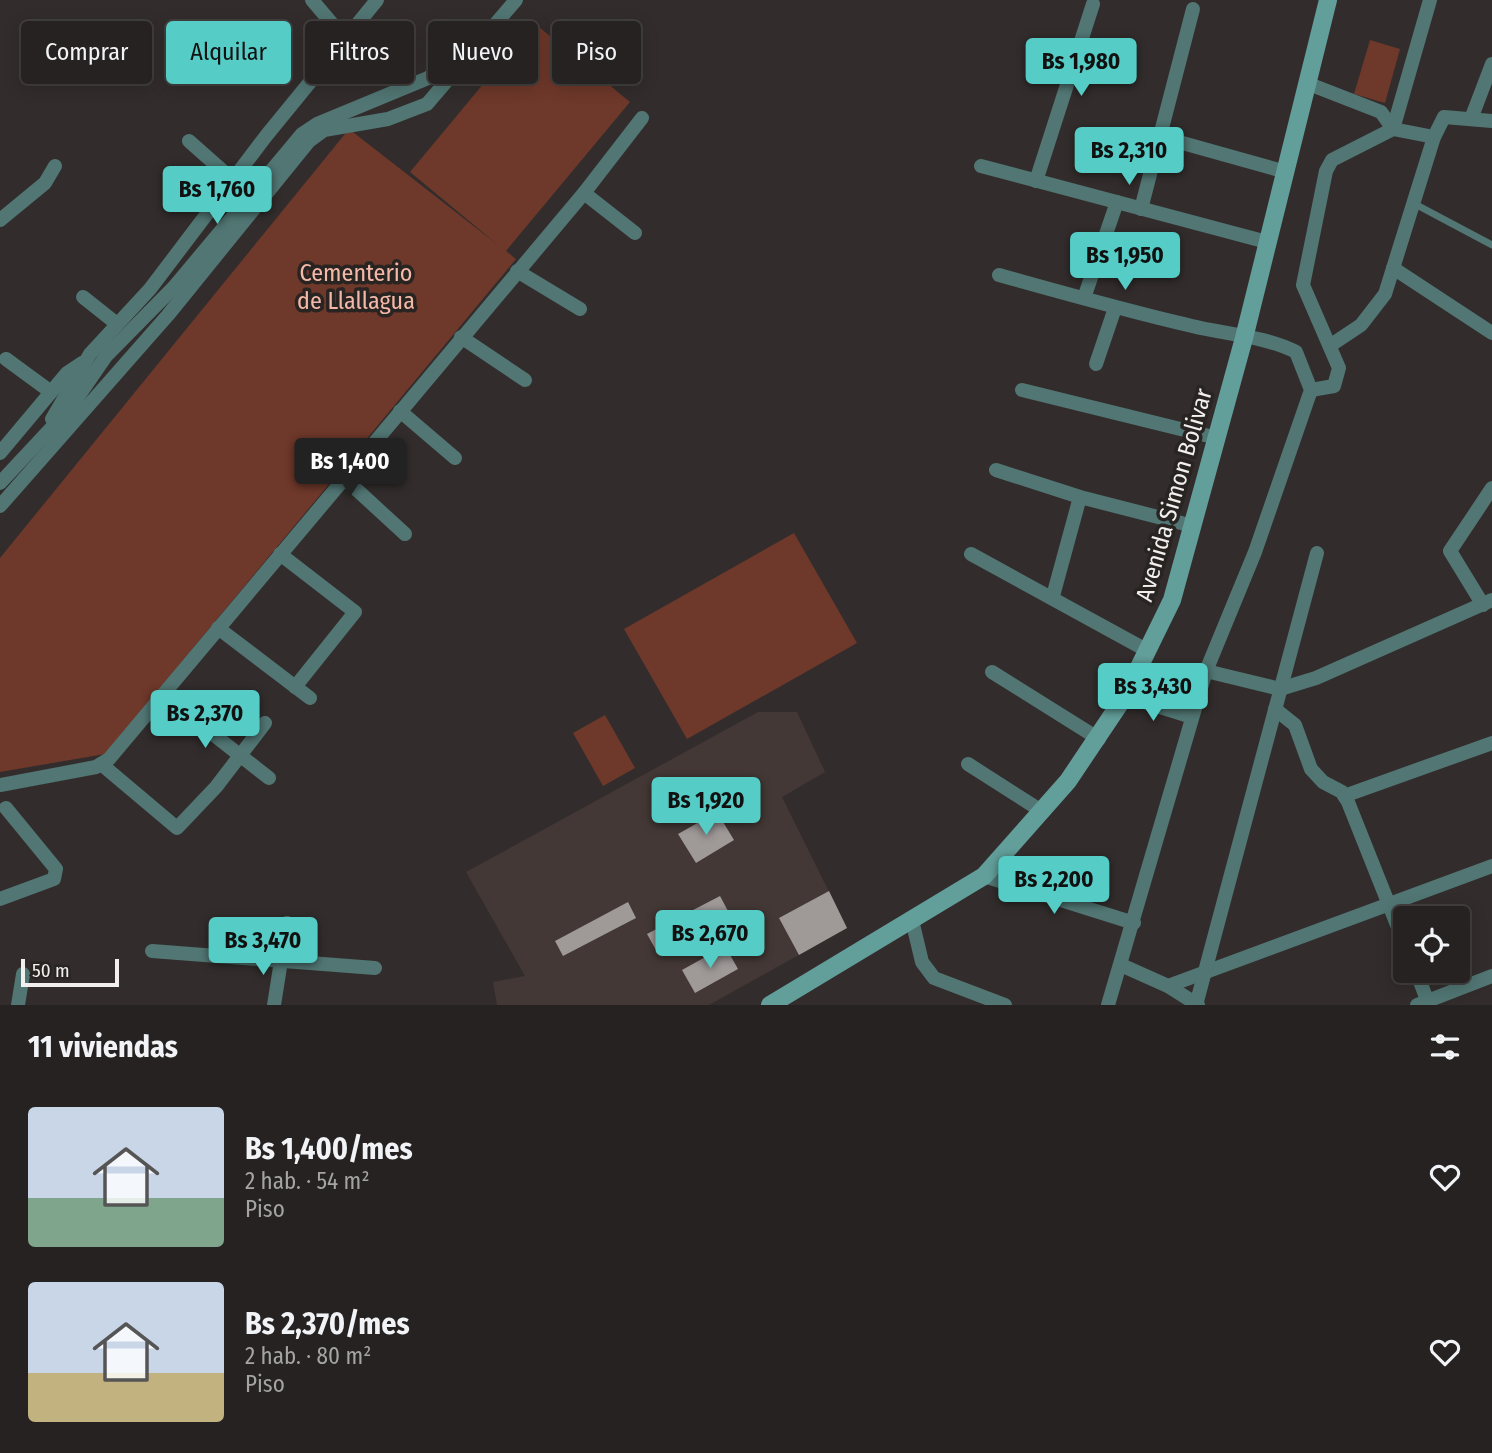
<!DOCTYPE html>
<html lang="es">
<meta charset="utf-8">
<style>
body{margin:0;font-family:"Fira Sans Condensed",sans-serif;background:#322f2e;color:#f1f3f6;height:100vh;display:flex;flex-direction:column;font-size:26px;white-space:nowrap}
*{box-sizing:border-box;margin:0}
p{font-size:23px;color:#a4a4a5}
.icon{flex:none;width:38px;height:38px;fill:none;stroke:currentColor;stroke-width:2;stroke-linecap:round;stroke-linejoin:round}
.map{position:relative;height:1005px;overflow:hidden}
.panel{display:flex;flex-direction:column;background:#262221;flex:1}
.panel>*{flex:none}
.hud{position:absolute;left:21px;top:21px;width:700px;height:63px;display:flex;gap:14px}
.fabs{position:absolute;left:1393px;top:906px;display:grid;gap:14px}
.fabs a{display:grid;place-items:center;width:77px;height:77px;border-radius:7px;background:#262221;box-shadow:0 4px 18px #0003,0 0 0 2px #423f3f;font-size:35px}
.scale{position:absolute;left:21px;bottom:18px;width:98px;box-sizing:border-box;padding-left:7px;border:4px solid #f2efef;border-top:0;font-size:19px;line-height:24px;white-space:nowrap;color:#f2efef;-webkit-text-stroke:5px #282422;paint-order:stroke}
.price{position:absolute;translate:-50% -60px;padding:0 16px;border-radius:7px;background:#55cdc6;color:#111;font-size:23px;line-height:46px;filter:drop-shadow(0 2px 4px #0008)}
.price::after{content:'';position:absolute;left:50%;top:42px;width:21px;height:16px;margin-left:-10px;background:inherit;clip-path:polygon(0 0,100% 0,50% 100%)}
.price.selected{background:#222;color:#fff}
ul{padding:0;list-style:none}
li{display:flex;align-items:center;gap:21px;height:175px;padding:0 28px}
li span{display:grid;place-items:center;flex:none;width:196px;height:140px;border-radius:7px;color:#555}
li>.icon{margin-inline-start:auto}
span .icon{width:84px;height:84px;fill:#fffc;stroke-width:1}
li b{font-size:30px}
h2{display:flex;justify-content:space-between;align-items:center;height:84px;padding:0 28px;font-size:30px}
.chip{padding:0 24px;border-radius:7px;background:#262221;box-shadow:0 4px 18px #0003,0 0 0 2px #423f3f;font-size:24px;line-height:63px}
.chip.selected{background:#55cdc6;color:#111}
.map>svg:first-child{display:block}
.built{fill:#433835}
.green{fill:#6e382a}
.building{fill:#9f9998}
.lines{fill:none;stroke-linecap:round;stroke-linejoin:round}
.service{stroke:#517673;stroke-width:7}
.minor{stroke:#517673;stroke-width:14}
.secondary{stroke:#629e9a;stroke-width:18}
.labels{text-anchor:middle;stroke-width:7;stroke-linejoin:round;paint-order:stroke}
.park-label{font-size:24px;fill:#f4b8a8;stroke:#282422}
.street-label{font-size:24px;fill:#f2efef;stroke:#282422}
</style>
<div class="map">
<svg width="1492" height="1005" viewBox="0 0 1492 1005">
<rect width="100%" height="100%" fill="#322d2c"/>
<path class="built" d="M758,712H797L825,772L782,797L847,928L709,1005H497L493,982L525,976L466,872Z"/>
<g class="green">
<path d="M534,23L630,102L506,251L516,259L105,754L0,772V558L349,129L498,245L410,172Z"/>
<path d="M1370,40L1400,49L1385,103L1354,94Z"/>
<path d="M794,533L857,643L687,739L624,629Z"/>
<path d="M605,715L635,768L603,786L573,733Z"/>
</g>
<g class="building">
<path d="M717,812L734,840L696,863L678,834Z"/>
<path d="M829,891L847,928L799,955L779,918Z"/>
<path d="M720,896L728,911L656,950L647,934Z"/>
<path d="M628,902L636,918L563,956L555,941Z"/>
<path d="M725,946L738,969L695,993L682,970Z"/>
</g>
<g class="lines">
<path class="service" d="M1413,203L1492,245"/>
<g class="minor">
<path d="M312,0L345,39"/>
<path d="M1309,84L1381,112L1393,129L1434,137"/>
<path d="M1471,119L1492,64"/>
<path d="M1161,137L1286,172"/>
<path d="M189,141L233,180"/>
<path d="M981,166L1267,242"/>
<path d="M1036,181L1093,4"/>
<path d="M584,193L635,233"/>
<path d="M1141,209L1193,9"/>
<path d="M0,220L45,183L55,166"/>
<path d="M1393,268L1492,333"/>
<path d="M517,271L580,309"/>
<path d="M999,275C1063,293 1127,311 1192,326C1225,334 1268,337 1296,352L1311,390L1255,552L1206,671L1108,1005"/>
<path d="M83,297L117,324"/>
<path d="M1084,298L1117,202"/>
<path d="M461,337L525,380"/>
<path d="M1331,345L1361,325L1385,294L1434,137L1444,117L1492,121"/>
<path d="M6,359L51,392"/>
<path d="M1096,364L1115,308"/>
<path d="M1022,390L1217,438"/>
<path d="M1311,390L1334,386L1339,368L1303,285L1326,171L1332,160L1393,129L1430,0"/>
<path d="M400,411L455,458"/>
<path d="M52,419L90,354L150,289L266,136L377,0"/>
<path d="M0,453L67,373L82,363"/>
<path d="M996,470L1080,497L1193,526"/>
<path d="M344,478L405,534"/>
<path d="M0,483L71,407L106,356L174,287L302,134L317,124L428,78L468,44"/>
<path d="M0,506L168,315L309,141L324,130L388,119L427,104L516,0"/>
<path d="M280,554L355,612L295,687"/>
<path d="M971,554L1148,651"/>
<path d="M1053,596L1080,497"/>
<path d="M1483,605L1450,551L1492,488"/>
<path d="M218,628L310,698"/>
<path d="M1206,671L1280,689L1316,678L1492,600"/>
<path d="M992,672L1099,739"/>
<path d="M163,695L269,778"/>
<path d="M1125,696L1192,717"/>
<path d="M1275,709L1295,725L1311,769L1323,782L1342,792L1348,802L1405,945"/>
<path d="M101,764L177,828L216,787L265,723"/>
<path d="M968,764L1043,812"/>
<path d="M0,785L96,767L109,759L584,193L642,118"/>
<path d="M1344,796L1492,743"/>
<path d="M984,876L1134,923"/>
<path d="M0,899L54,879L56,869L6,808"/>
<path d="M912,920L922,962L934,978L1005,1005"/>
<path d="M152,951L375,968"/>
<path d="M1121,965L1168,986L1198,1005"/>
<path d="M1416,971L1429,1005"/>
<path d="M1168,986L1492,866"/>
<path d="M18,1005L23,974"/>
<path d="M274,1005L287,923"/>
<path d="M1196,1005L1317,553"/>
<path d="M1417,1005L1492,976"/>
</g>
<path class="secondary" d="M770,1005L984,876L1068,781L1125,696L1172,600L1244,338L1328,0"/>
</g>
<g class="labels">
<g class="park-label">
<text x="356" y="281">Cementerio<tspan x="356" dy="28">de Llallagua</tspan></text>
</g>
<g class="street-label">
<text transform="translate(1174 495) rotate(-74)" y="8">Avenida Simon Bolivar</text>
</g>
</g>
</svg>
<div class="fabs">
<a><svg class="icon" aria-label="locate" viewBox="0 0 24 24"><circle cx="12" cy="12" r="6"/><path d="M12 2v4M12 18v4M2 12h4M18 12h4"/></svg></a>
</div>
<div class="scale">50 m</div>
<b class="price" style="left:1081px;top:98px">Bs 1,980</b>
<b class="price" style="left:1129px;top:187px">Bs 2,310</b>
<b class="price" style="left:217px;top:226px">Bs 1,760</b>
<b class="price" style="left:1125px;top:292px">Bs 1,950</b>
<b class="price selected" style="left:350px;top:498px">Bs 1,400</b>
<b class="price" style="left:1153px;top:723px">Bs 3,430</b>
<b class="price" style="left:205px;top:750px">Bs 2,370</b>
<b class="price" style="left:706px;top:837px">Bs 1,920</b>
<b class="price" style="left:1054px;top:916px">Bs 2,200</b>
<b class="price" style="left:710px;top:970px">Bs 2,670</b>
<b class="price" style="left:263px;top:977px">Bs 3,470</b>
<div class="hud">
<a class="chip">Comprar</a>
<a class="chip selected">Alquilar</a>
<a class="chip">Filtros</a>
<a class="chip">Nuevo</a>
<a class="chip">Piso</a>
</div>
</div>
<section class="panel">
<h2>11 viviendas<svg class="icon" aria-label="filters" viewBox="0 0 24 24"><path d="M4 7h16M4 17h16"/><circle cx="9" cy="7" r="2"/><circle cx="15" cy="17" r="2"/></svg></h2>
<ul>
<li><span style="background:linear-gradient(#c9d6e8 65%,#7fa58c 0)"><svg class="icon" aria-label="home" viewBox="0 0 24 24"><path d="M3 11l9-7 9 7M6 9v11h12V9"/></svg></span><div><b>Bs 1,400/mes</b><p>2 hab. · 54 m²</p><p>Piso</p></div><svg class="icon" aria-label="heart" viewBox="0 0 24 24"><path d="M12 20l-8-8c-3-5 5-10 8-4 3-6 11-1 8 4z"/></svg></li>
<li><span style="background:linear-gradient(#c9d6e8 65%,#c2b280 0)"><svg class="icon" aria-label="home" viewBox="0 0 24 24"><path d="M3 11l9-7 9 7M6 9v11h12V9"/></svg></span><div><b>Bs 2,370/mes</b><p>2 hab. · 80 m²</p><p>Piso</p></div><svg class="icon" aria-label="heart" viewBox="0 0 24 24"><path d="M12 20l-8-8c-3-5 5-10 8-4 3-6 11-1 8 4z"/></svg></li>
</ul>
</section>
